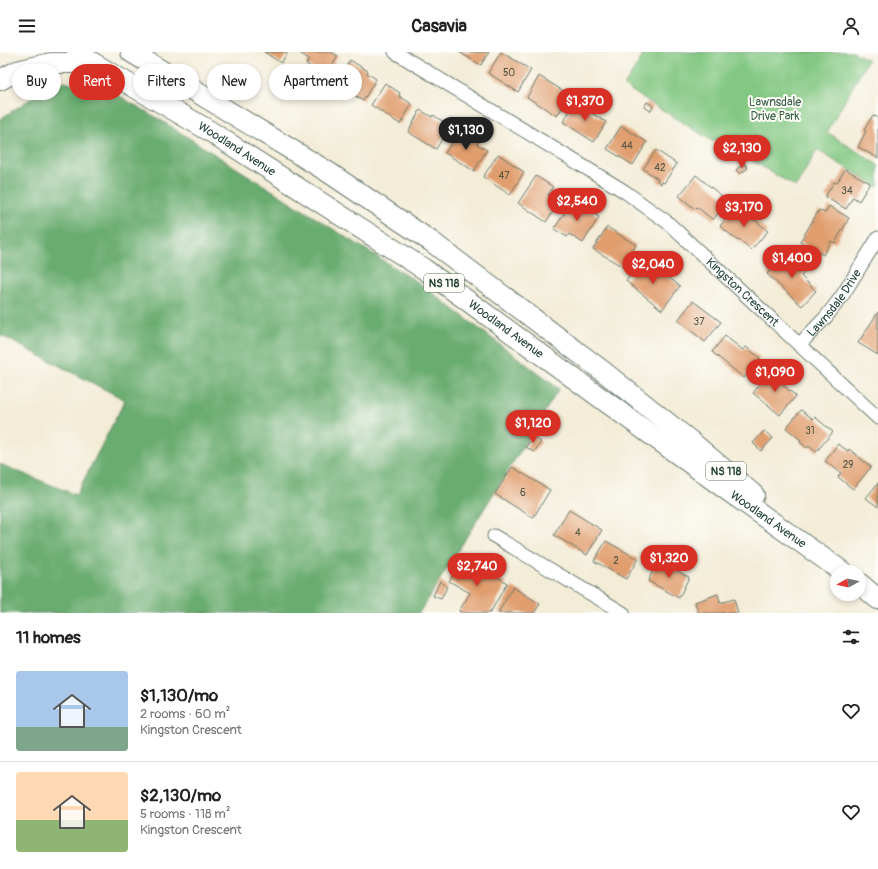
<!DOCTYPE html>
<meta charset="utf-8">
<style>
body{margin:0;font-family:Pangolin,sans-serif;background:#f6f6f6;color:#222;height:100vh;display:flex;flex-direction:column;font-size:15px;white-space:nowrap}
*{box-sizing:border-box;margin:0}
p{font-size:13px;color:#767676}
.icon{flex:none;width:22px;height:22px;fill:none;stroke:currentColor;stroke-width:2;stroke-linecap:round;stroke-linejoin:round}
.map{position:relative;height:561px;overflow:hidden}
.panel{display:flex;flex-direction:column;background:#fff;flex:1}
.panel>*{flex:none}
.hud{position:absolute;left:12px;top:12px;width:400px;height:36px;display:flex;gap:8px}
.needle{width:26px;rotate:262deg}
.controls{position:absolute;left:830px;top:513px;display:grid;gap:8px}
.controls a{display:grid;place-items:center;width:36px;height:36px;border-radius:50%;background:#fff;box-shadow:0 2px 6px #0003;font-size:20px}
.price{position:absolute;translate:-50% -34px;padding:0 9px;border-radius:14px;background:#d93025;color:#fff;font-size:13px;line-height:26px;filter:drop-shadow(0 1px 2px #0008)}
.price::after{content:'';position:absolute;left:50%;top:24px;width:12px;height:9px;margin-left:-6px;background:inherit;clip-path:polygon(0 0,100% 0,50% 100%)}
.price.active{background:#222;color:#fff}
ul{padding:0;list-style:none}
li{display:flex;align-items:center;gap:12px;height:100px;padding:0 16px}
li+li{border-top:1px solid #e0e0e0}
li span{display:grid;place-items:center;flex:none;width:112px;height:80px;border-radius:4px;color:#555}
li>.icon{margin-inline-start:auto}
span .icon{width:48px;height:48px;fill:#fffc;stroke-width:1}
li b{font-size:17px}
h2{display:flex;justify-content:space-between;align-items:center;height:48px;padding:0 16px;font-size:17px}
.pill{padding:0 14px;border-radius:18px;background:#fff;box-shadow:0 2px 6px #0003;font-size:14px;line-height:36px}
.pill.active{background:#d93025;color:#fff}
header{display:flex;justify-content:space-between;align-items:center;height:52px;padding:0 16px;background:#fff;font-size:18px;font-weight:700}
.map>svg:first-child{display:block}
.green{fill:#82c782;stroke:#50825b}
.forest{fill:#69ac70;stroke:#447452}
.building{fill:#e09d6d}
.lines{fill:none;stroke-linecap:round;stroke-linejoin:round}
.street-casing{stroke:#697a6d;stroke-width:15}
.primary-casing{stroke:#697a6d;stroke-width:22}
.street{stroke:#fff;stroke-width:13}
.primary{stroke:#fff;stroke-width:20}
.labels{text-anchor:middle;stroke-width:4;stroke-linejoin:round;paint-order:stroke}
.number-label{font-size:10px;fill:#4f5542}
.shield{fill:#fdfcf7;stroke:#62766e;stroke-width:1}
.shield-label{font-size:11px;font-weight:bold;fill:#1f3d34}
.park-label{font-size:12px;fill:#386048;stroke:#fdfcf7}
.street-label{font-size:12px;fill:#1f3d34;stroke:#fdfcf7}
</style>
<header><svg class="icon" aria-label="menu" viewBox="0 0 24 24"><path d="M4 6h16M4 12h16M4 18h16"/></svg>Casavia<svg class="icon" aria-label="person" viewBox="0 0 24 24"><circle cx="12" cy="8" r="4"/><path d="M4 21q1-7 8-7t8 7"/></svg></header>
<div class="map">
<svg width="878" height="561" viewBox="0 0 878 561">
<rect width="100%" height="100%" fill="#fdfcf7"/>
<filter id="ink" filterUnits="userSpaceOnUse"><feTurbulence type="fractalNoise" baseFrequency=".025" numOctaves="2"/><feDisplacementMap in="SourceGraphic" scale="8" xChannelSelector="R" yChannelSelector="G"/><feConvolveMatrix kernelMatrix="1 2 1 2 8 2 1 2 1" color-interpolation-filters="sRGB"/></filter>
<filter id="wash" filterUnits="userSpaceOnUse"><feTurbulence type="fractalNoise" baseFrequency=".012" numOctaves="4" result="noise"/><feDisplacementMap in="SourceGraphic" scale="16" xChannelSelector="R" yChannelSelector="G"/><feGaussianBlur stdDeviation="0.9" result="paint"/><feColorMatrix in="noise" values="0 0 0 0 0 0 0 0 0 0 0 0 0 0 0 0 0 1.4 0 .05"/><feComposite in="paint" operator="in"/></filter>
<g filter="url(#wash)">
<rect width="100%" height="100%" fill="#f3ecd7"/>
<path class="green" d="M645,0H853L868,8L827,80L878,113V135L817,98L796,135L716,87L714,90L624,34Z"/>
<path class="forest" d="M58,29L111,39L154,64L419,231L559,337L419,561H0V412L76,443L125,348L0,283V67Z"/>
<g id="blocks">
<g class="building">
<path d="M264,0H288L281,11Z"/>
<path d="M302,0H331L338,4L326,24L306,12L309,7L301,2Z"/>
<path d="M459,0H489L481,13Z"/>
<path d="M501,0L531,18L518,40L488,21Z"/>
<path d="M350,8L368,19L367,21L376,27L363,49L348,39L347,42L335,34Z"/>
<path d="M539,24L570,43L557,64L527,45Z"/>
<path d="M385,31L400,41L399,44L412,52L400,72L371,53Z"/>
<path d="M647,50L653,54L651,59L644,55Z"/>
<path d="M575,51L606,70L594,90L563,70Z"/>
<path d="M420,58L432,65L433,63L450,74L436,97L408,80Z"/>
<path d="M873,63L878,66V106L858,95L866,79L864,78Z"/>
<path d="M621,74L647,90L633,113L607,97Z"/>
<path d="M459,80L472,89L474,86L479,89L477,92L487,98L474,119L445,101Z"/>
<path d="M656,98L677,112L664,131L662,130L661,132L657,129L658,127L643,117Z"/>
<path d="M498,102L524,120L510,143L483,125Z"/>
<path d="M744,111L748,116L740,122L736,118Z"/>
<path d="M845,117L870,131L859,149L853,145L846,157L825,145L834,130L837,131Z"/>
<path d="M696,123L728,149L713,168L697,155L695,157L679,144Z"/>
<path d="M536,124L553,135L548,143L560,150L546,170L518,151Z"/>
<path d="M573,148L599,165L583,191L569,182L567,185L554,177Z"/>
<path d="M737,153L768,179L751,198L739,188L738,189L720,174Z"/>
<path d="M829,154L849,166L835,191L831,189L823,203L800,190L819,158L825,161Z"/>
<path d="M607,175L636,193L623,215L593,197Z"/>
<path d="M787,201L806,219L801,224L816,239L802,254L767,222Z"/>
<path d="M641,209L661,225L664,222L680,234L662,258L626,229Z"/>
<path d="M693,249L721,270L705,290L678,268Z"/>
<path d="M878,260V303L858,291Z"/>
<path d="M725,284L743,298L746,295L760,306L744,326L712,300Z"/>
<path d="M771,318L785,330L783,333L796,344L780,363L753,341Z"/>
<path d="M801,358L813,367L815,365L833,380L816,400L809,394L807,396L800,390L801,388L786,376Z"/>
<path d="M764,379L773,386L761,399L753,391Z"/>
<path d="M533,384L541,390L534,400L526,395Z"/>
<path d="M838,392L848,399L849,397L871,415L853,437L838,425L841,421L825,409Z"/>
<path d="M512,415L550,438L533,466L495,442Z"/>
<path d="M878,431V455L866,446Z"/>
<path d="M569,458L602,478L587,503L554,483Z"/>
<path d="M606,489L638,507L626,527L594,509Z"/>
<path d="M463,505L507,531L490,561H462L459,559L470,541L449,529Z"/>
<path d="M658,509L689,525L679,546L648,529Z"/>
<path d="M440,529L447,535L441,547L433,544Z"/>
<path d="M513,535L540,552L534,561H498Z"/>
<path d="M718,542L720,551L734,547L738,561H699L695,550Z"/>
</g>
</g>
</g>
<g filter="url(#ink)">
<use href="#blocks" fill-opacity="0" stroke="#697a6d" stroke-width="1"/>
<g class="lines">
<g class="street-casing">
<g id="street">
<path id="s1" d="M395,0L624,139L667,170L878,366"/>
<path id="s2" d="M799,293L826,265L842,244L878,186"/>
<path d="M494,484L623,561"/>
</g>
</g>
<g class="primary-casing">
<g id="primary">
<path id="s3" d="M77,0L93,11L208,78L424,217L724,436L843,520"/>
<path d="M131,0L328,120L432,190L604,320L688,387L754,443"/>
<path d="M0,28L17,19L51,11H93"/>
<path d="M859,531L878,547"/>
</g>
</g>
<use href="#street" class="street"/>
<use href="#primary" class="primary"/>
</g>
</g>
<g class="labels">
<g class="number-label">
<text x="509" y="24">50</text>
<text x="627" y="97">44</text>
<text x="660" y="119">42</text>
<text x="504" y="127">47</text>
<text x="847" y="142">34</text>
<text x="699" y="273">37</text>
<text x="810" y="382">31</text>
<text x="848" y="416">29</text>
<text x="523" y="444">6</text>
<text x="578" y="484">4</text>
<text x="616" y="512">2</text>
</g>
<g class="shield">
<rect x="424" y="222" width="40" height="18" rx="3"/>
<rect x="706" y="410" width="40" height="18" rx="3"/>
</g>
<g class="shield-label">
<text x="444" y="235">NS 118</text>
<text x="726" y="423">NS 118</text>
</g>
<g class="park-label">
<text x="775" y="54">Lawnsdale<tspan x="775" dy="14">Drive Park</tspan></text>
</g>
<g class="street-label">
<text dy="4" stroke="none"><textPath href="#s3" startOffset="187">Woodland Avenue</textPath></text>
<text dy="4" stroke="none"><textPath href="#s1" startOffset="424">Kingston Crescent</textPath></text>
<text dy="4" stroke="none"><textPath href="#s2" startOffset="55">Lawnsdale Drive</textPath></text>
<text dy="4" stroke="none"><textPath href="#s3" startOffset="511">Woodland Avenue</textPath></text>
<text dy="4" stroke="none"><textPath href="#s3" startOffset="835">Woodland Avenue</textPath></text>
</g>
</g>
</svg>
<div class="controls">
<a><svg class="needle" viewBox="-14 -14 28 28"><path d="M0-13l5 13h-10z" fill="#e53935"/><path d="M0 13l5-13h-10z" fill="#767676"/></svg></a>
</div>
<b class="price" style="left:585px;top:70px">$1,370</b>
<b class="price active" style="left:466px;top:99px">$1,130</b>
<b class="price" style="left:742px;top:117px">$2,130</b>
<b class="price" style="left:577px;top:170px">$2,540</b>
<b class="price" style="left:744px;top:176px">$3,170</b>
<b class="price" style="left:792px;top:227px">$1,400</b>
<b class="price" style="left:653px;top:233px">$2,040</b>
<b class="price" style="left:775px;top:341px">$1,090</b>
<b class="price" style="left:533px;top:392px">$1,120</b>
<b class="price" style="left:669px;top:527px">$1,320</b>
<b class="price" style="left:477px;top:535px">$2,740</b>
<div class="hud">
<a class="pill">Buy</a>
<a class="pill active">Rent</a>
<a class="pill">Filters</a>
<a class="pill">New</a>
<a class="pill">Apartment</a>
</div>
</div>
<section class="panel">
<h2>11 homes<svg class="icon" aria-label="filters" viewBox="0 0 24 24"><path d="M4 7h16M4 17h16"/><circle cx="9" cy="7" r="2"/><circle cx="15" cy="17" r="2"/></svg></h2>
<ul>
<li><span style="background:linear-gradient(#a9c7e8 70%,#7fa58c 0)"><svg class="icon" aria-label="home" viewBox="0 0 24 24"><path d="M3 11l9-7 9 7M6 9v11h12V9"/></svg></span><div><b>$1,130/mo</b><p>2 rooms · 60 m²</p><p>Kingston Crescent</p></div><svg class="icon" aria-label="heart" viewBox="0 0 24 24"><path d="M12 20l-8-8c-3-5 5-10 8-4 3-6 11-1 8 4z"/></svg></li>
<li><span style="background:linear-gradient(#ffd9b3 60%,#8fb573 0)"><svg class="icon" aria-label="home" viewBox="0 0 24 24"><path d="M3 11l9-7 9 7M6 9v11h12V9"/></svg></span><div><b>$2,130/mo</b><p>5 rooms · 118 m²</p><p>Kingston Crescent</p></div><svg class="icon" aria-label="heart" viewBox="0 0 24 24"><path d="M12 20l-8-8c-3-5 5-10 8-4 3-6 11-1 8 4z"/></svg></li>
</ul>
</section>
